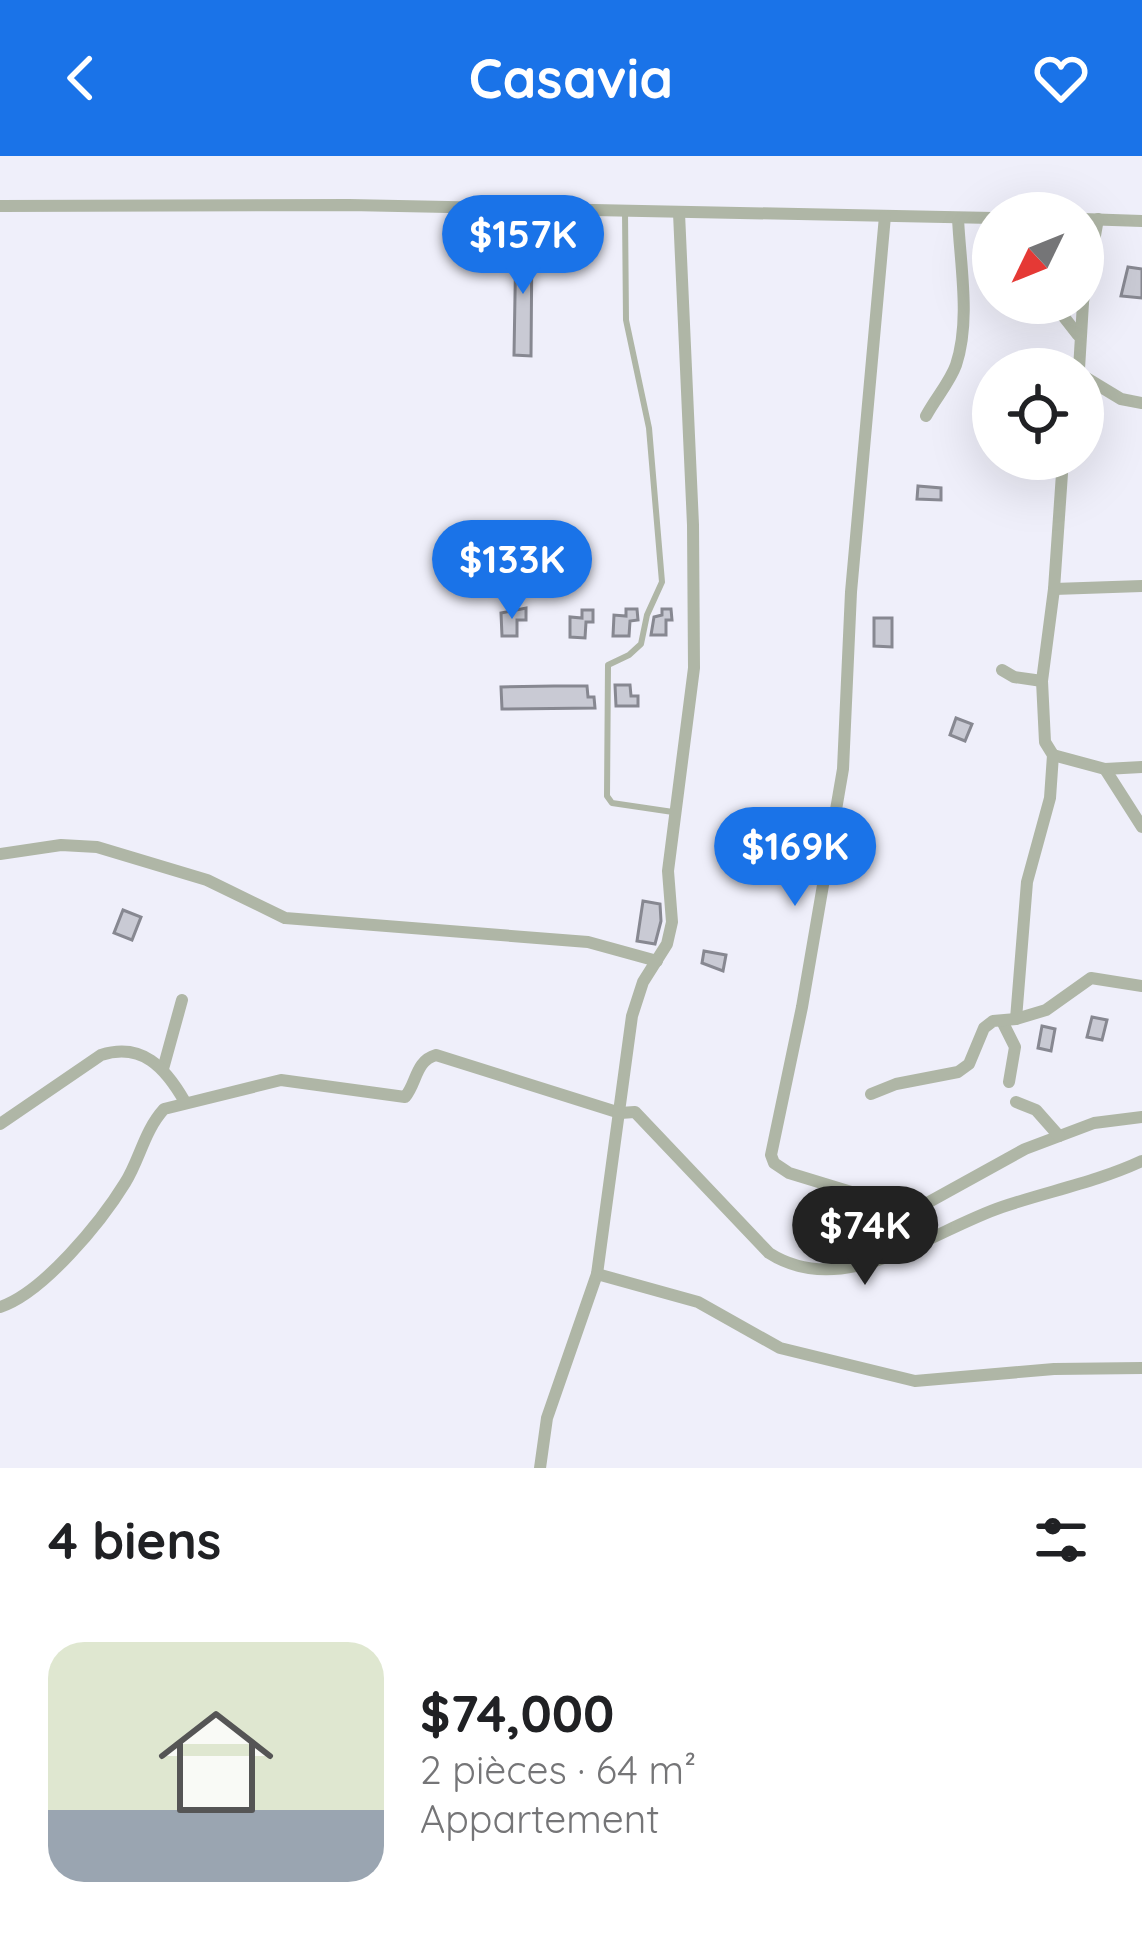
<!DOCTYPE html>
<html lang="fr">
<meta charset="utf-8">
<style>
body{margin:0;font-family:Quicksand,sans-serif;background:#f2f2f2;color:#202124;height:100vh;display:flex;flex-direction:column;font-size:45px;white-space:nowrap}
*{box-sizing:border-box;margin:0}
p{font-size:39px;color:#757577}
.icon{flex:none;width:66px;height:66px;fill:none;stroke:currentColor;stroke-width:2;stroke-linecap:round;stroke-linejoin:round}
.map{position:relative;height:1312px;overflow:hidden}
.sheet{display:flex;flex-direction:column;background:#fff;flex:1}
.sheet>*{flex:none}
.needle{width:78px;rotate:227deg}
.fabs{position:absolute;left:972px;top:36px;display:grid;gap:24px}
.fabs a{display:grid;place-items:center;width:132px;height:132px;border-radius:50%;background:#fff;box-shadow:0 12px 48px #0002;font-size:60px}
.price{position:absolute;translate:-50% -102px;padding:0 27px;border-radius:42px;background:#1a73e8;color:#fff;font-size:39px;line-height:78px;filter:drop-shadow(0 3px 6px #0008)}
.price::after{content:'';position:absolute;left:50%;top:72px;width:36px;height:27px;margin-left:-18px;background:inherit;clip-path:polygon(0 0,100% 0,50% 100%)}
.price.on{background:#222;color:#fff}
ul{padding:0;list-style:none}
li{display:flex;align-items:center;gap:36px;height:300px;padding:0 48px}
li span{display:grid;place-items:center;flex:none;width:336px;height:240px;border-radius:36px;color:#555}
li>.icon{margin-inline-start:auto}
span .icon{width:144px;height:144px;fill:#fffc;stroke-width:1}
li b{font-size:51px}
h2{display:flex;justify-content:space-between;align-items:center;height:144px;padding:0 48px;font-size:51px}
header{display:flex;justify-content:space-between;align-items:center;height:156px;padding:0 48px;background:#1a73e8;color:#fff;font-size:54px;font-weight:800}
.map>svg:first-child{display:block}
.building{fill:#c9cad4;stroke:#878891;stroke-width:3}
.lines{fill:none;stroke-linecap:round;stroke-linejoin:round}
.lane{stroke:#afb6a6;stroke-width:6}
.street{stroke:#afb6a6;stroke-width:12}
</style>
<header><svg class="icon" aria-label="back" viewBox="0 0 24 24"><path d="M15 5l-7 7 7 7"/></svg>Casavia<svg class="icon" aria-label="heart" viewBox="0 0 24 24"><path d="M12 20l-8-8c-3-5 5-10 8-4 3-6 11-1 8 4z"/></svg></header>
<div class="map">
<svg width="1142" height="1312" viewBox="0 0 1142 1312">
<rect width="100%" height="100%" fill="#efeffa"/>
<g class="building">
<path d="M516,81H532L531,200L514,199Z"/>
<path d="M1128,111L1142,113V142L1121,140Z"/>
<path d="M918,330L941,332V344L917,343Z"/>
<path d="M526,452V464H517V480H502L501,457Z"/>
<path d="M626,453H637L638,464L630,465L629,480H613L614,459L626,460Z"/>
<path d="M662,453H671L672,464H666V479H651L654,461L662,459Z"/>
<path d="M582,454H593V466H586L585,482L570,481V461L582,462Z"/>
<path d="M874,462H892V491L874,490Z"/>
<path d="M615,529H630L631,540H638V550H616Z"/>
<path d="M554,530H587L588,541H594L595,552L502,553L501,531Z"/>
<path d="M956,562L972,568L965,585L950,579Z"/>
<path d="M643,745L660,748L661,765L655,788L637,785Z"/>
<path d="M123,754L141,761L132,784L114,777Z"/>
<path d="M704,795L726,799L723,815L702,807Z"/>
<path d="M1092,861L1107,864L1102,884L1087,881Z"/>
<path d="M1042,870L1055,873L1051,895L1038,892Z"/>
</g>
<g class="lines">
<path class="lane" d="M625,56L626,164L649,272L662,426L647,459L641,488L629,499L608,509L607,640L612,647L673,656"/>
<g class="street">
<path d="M0,50L349,49L993,62"/>
<path d="M885,60L851,436L843,613L802,851L771,999L774,1007L789,1017L907,1053L929,1046L1025,993L1094,967L1142,961"/>
<path d="M1083,63L1142,65"/>
<path d="M1083,146L1098,63"/>
<path d="M1053,147L1078,179"/>
<path d="M1079,213L1083,147"/>
<path d="M1083,220L1121,243L1142,247"/>
<path d="M926,260C935,243 950,226 956,209C971,164 960,108 958,62"/>
<path d="M1054,433L1142,430"/>
<path d="M1002,514L1014,521L1042,525"/>
<path d="M1053,599L1105,613L1142,611"/>
<path d="M1105,613L1142,671"/>
<path d="M0,698L61,689L97,691L207,724L285,762L588,786L657,805"/>
<path d="M1016,863L1027,726L1050,642L1053,599L1045,586L1042,525L1054,433L1063,303"/>
<path d="M1002,865L1015,891L1009,926"/>
<path d="M163,913L182,844"/>
<path d="M871,938L896,928L958,916L969,908L984,872L993,865L1016,863L1046,854L1091,822L1142,830"/>
<path d="M1016,946L1036,954L1059,980"/>
<path d="M0,968L101,899C142,886 165,911 185,946"/>
<path d="M597,1118L698,1146L780,1192L915,1225L1054,1213L1142,1212"/>
<path d="M0,1151C43,1137 101,1066 125,1027C140,1003 144,975 164,953L281,924L405,941C417,927 415,905 436,899L620,957L635,956L769,1097C844,1145 931,1075 1002,1051C1049,1035 1097,1026 1142,1005"/>
<path d="M540,1312L547,1262L597,1118L632,860L643,826L667,788L672,766L668,715L694,512L693,369L679,57"/>
</g>
</g>
</svg>
<div class="fabs">
<a><svg class="needle" viewBox="-14 -14 28 28"><path d="M0-13l5 13h-10z" fill="#e53935"/><path d="M0 13l5-13h-10z" fill="#757577"/></svg></a>
<a><svg class="icon" aria-label="locate" viewBox="0 0 24 24"><circle cx="12" cy="12" r="6"/><path d="M12 2v4M12 18v4M2 12h4M18 12h4"/></svg></a>
</div>
<b class="price" style="left:523px;top:141px">$157K</b>
<b class="price" style="left:512px;top:466px">$133K</b>
<b class="price" style="left:795px;top:753px">$169K</b>
<b class="price on" style="left:865px;top:1132px">$74K</b>
</div>
<section class="sheet">
<h2>4 biens<svg class="icon" aria-label="filters" viewBox="0 0 24 24"><path d="M4 7h16M4 17h16"/><circle cx="9" cy="7" r="2"/><circle cx="15" cy="17" r="2"/></svg></h2>
<ul>
<li><span style="background:linear-gradient(#dfe7d0 70%,#9aa5b1 0)"><svg class="icon" aria-label="home" viewBox="0 0 24 24"><path d="M3 11l9-7 9 7M6 9v11h12V9"/></svg></span><div><b>$74,000</b><p>2 pièces · 64 m²</p><p>Appartement</p></div></li>
</ul>
</section>
